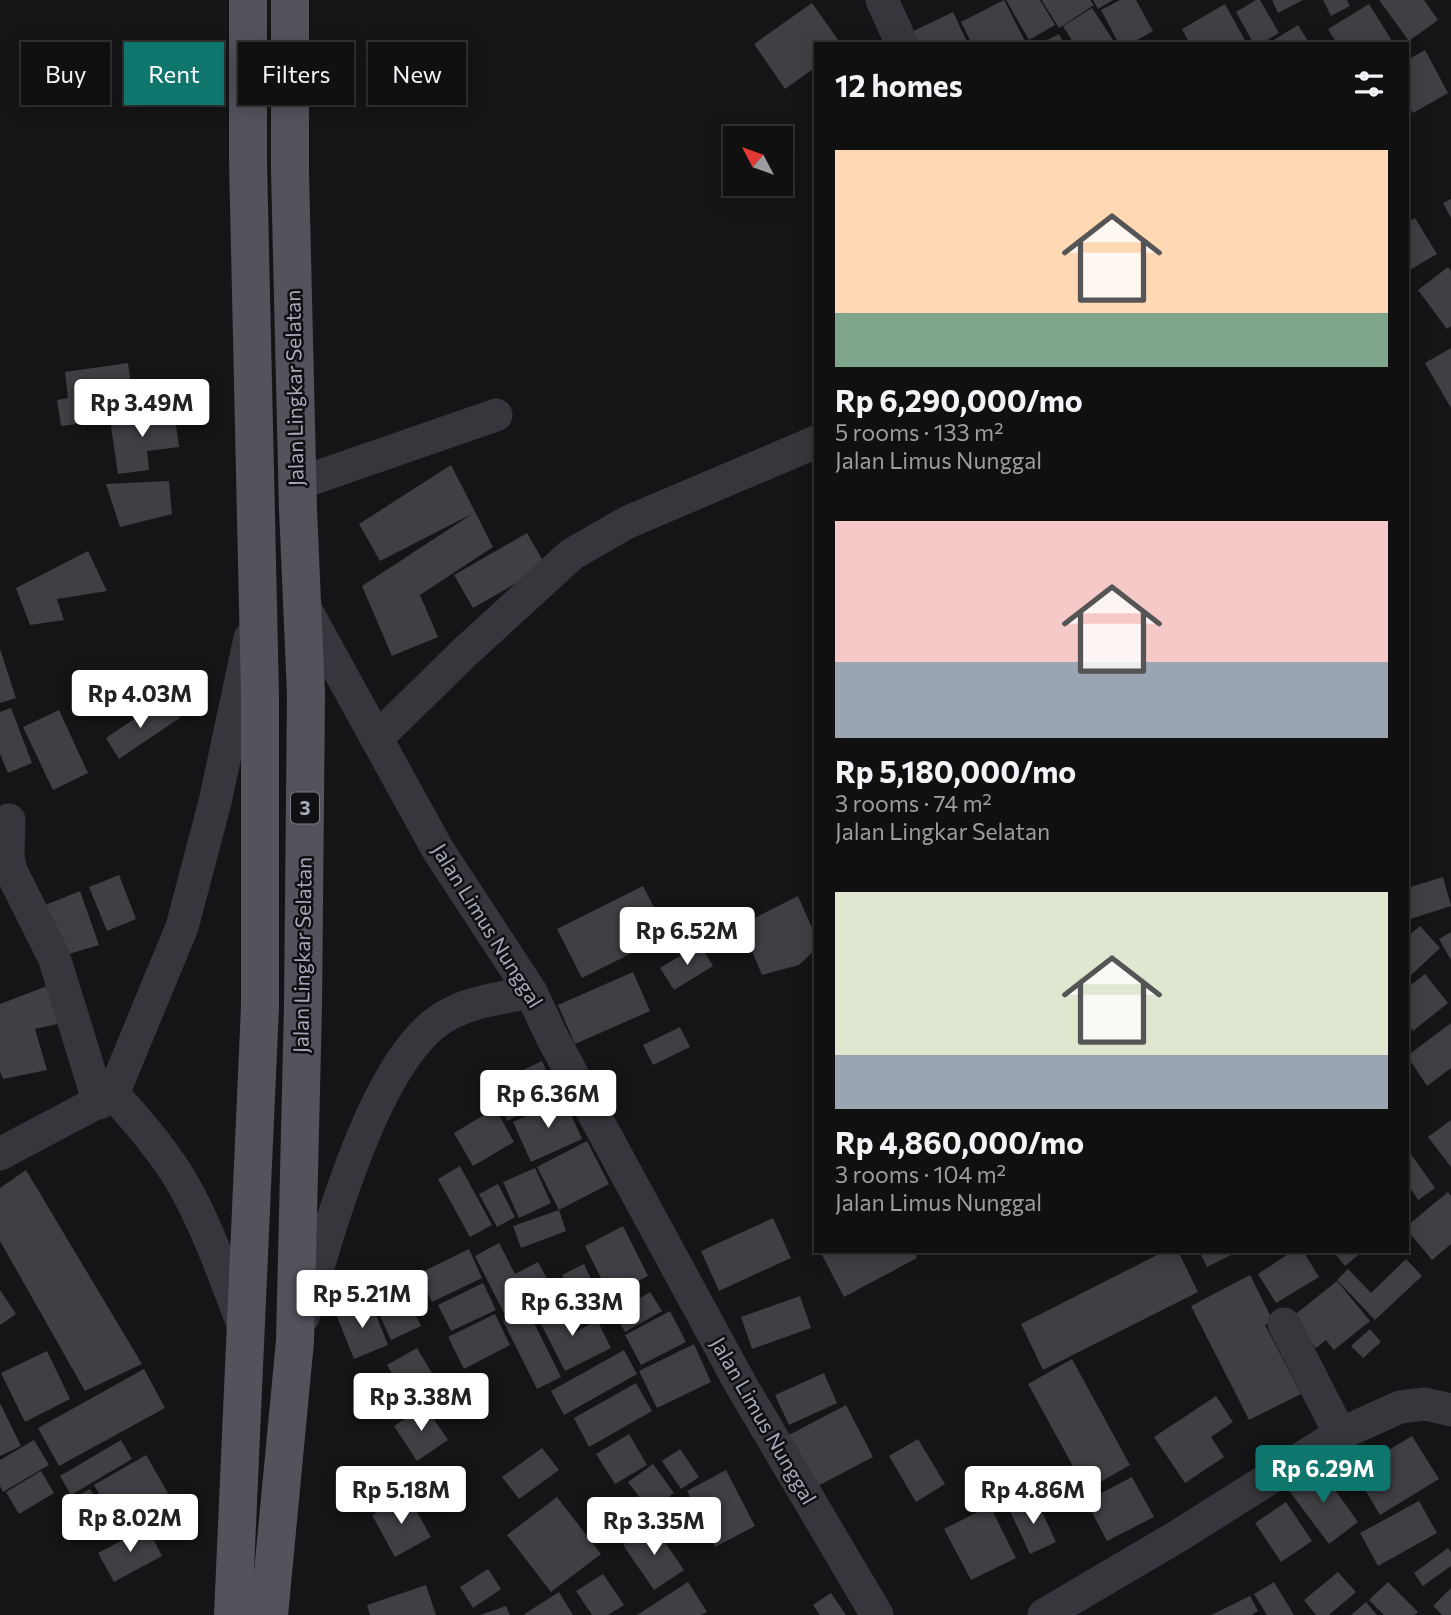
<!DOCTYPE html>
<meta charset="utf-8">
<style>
body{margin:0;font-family:Commissioner,sans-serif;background:#1e1e1f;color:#f1f3f6;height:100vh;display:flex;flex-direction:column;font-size:26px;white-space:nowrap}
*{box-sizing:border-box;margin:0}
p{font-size:23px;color:#9c9d9f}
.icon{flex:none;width:38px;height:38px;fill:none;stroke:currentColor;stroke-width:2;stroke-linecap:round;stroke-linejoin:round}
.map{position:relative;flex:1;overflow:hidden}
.details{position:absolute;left:814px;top:42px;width:595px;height:1211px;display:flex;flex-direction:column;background:#101011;border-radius:0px;box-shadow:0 4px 18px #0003,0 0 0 2px #303031}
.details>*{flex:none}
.banner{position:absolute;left:21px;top:42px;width:665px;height:63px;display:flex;gap:14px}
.needle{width:46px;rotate:311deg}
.buttons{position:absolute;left:723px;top:126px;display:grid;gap:14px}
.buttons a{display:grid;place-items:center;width:70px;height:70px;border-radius:0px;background:#101011;box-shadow:0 4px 18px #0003,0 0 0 2px #303031;font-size:35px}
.price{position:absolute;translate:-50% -60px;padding:0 16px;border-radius:7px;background:#fff;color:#222;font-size:23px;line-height:46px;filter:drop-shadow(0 2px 4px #0008)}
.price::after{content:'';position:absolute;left:50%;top:42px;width:21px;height:16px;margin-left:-10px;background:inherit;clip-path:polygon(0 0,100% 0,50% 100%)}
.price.current{background:#0f766e;color:#fff}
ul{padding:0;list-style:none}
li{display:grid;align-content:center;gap:14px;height:371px;padding:0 21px}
li span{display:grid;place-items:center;height:217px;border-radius:0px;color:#555}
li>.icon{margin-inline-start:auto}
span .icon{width:126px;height:126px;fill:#fffc;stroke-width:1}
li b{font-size:30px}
h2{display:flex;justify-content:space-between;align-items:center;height:84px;padding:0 21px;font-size:30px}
.chip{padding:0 24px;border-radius:0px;background:#101011;box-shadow:0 4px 18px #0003,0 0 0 2px #303031;font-size:24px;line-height:63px}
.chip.current{background:#0f766e;color:#fff}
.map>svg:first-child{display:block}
.building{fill:#3f3f44}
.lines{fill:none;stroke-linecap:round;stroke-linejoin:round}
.minor{stroke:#36363c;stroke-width:33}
.major{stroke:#52535b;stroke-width:38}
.labels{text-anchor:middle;stroke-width:5;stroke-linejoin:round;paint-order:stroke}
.shield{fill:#101012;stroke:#797b86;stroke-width:2}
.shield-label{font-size:19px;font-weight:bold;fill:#a6a9b8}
.street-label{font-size:21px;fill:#a6a9b8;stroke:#101012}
</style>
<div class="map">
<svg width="1451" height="1615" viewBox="0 0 1451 1615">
<rect width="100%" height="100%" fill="#151517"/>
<g class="building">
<path d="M1004,0L1025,41L1019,44H972L961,22Z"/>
<path d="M1006,0H1040L1055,25L1029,40Z"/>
<path d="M1043,0H1090L1094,5L1059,28L1042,1Z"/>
<path d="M1093,0H1113L1098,9Z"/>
<path d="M1120,0H1136L1153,31L1130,44H1119L1101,10Z"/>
<path d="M1256,0H1260L1279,33L1260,44H1254L1236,12Z"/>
<path d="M1272,0H1303L1278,13Z"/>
<path d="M1323,0H1347L1350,6L1331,16Z"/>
<path d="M1379,0H1424L1438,20L1409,41Z"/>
<path d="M812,3L841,44H816V67L785,89L754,44Z"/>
<path d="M1225,4L1247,44H1190L1182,29Z"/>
<path d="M1369,4L1394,44H1337L1328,29Z"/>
<path d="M1092,8L1113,40L1106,44H1074L1063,26Z"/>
<path d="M953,12L968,44H907L903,36Z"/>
<path d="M1298,25L1310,44H1267Z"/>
<path d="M1059,34L1064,44H1040Z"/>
<path d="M1425,50L1448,93L1413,113L1407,102V60Z"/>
<path d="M1451,199V218L1443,203Z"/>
<path d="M1415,218L1437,254L1408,271L1407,223Z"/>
<path d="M1448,267L1451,271V326L1447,329L1418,290Z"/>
<path d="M1451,348V408L1425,363Z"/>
<path d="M128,363L133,400L96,405L91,422L61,426L57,400L68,398L65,372Z"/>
<path d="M174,411L179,447L147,451L149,470L118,474L110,420Z"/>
<path d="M451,465L493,547L420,595L438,637L392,656L362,586L472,514L380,561L359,524Z"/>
<path d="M169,481L172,514L120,527L106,484Z"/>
<path d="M527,533L546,566L473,608L454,575Z"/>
<path d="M88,551L107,591L57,599L64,620L30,625L16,588Z"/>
<path d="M0,649L16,698L0,703Z"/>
<path d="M153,706L181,717L119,759L106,738Z"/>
<path d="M11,708L32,763L8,773L0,754V712Z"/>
<path d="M59,710L88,773L53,790L23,727Z"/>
<path d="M119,875L136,919L107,931L89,887Z"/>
<path d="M1443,877L1451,906L1407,920V888Z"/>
<path d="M643,886L668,935L582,978L557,929Z"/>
<path d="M80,891L99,945L59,957L43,906Z"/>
<path d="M798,896L816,937V949L799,965L762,975L741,925Z"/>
<path d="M1420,926L1440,948L1407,979V937Z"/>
<path d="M1451,932V960L1439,939Z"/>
<path d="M700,944L713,966L674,990L660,968Z"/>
<path d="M633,972L650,1011L575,1044L558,1005Z"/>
<path d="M1425,974L1448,1003L1413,1031L1407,1023V988Z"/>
<path d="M55,983L66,1022L35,1029L47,1070L3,1079L0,1072V1004Z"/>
<path d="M1451,1023V1068L1427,1086L1407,1056Z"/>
<path d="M680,1027L690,1047L653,1065L643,1045Z"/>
<path d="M542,1061L558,1097L507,1121L490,1086Z"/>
<path d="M564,1099L582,1139L531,1162L513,1122Z"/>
<path d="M495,1108L514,1142L473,1166L454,1133Z"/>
<path d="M1451,1120V1167L1428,1137Z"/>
<path d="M587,1141L609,1184L559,1210L537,1167Z"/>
<path d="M1410,1153L1435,1188L1418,1200L1407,1183V1155Z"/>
<path d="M460,1166L492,1225L470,1237L438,1179Z"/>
<path d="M535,1168L551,1203L519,1218L503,1182Z"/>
<path d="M26,1170L142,1364L85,1391L0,1241V1188Z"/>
<path d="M498,1184L515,1217L497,1227L479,1194Z"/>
<path d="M1448,1192L1451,1196V1244L1432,1260L1407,1230V1226Z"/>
<path d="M559,1210L566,1231L521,1248L513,1226Z"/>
<path d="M773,1218L791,1258L719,1291L701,1251Z"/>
<path d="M623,1226L648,1276L610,1296L585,1246Z"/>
<path d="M499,1243L515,1274L538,1262L552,1288L504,1313L475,1256Z"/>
<path d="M469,1249L482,1278L432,1302L418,1274Z"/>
<path d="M820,1251H913L917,1258L844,1297Z"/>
<path d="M1165,1251H1178L1198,1292L1043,1370L1021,1324Z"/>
<path d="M1199,1251H1239L1207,1267Z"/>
<path d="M1293,1251H1303L1319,1277L1276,1303L1258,1274Z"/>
<path d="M1333,1251H1363L1345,1266Z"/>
<path d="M1406,1259L1422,1276L1375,1320L1337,1280L1348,1269L1371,1293Z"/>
<path d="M584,1264L603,1304L581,1314L562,1275Z"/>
<path d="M1250,1275L1273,1321L1265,1325L1301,1394L1249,1420L1191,1306Z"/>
<path d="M1337,1281L1370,1321L1334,1350L1326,1340L1316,1348L1304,1334L1287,1321Z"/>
<path d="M400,1282L421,1326L391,1340L371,1296Z"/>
<path d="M483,1283L496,1310L451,1331L438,1305Z"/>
<path d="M0,1290L16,1314L0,1325Z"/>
<path d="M650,1292L662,1311L625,1332L614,1313Z"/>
<path d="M800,1296L811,1328L752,1349L741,1317Z"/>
<path d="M370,1300L388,1345L354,1359L336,1314Z"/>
<path d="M559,1302L574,1333L597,1320L611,1348L565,1371L536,1314Z"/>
<path d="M527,1309L561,1377L537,1389L503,1321Z"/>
<path d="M670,1311L686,1342L641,1365L625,1335Z"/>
<path d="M495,1314L510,1345L464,1369L448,1337Z"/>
<path d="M1370,1329L1381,1342L1363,1358L1351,1346Z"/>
<path d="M694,1344L711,1382L657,1408L639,1371Z"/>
<path d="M417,1348L436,1380L405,1397L387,1365Z"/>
<path d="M624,1350L637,1374L564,1415L551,1391Z"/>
<path d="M47,1351L70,1399L25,1422L1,1373Z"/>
<path d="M1072,1359L1130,1465L1086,1490L1028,1384Z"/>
<path d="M144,1369L165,1408L59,1466L38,1428Z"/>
<path d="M824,1373L837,1403L789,1425L775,1395Z"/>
<path d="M636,1383L652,1411L589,1447L574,1418Z"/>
<path d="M1216,1396L1233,1422L1211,1437L1224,1457L1185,1483L1154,1437Z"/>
<path d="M0,1403L21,1446L0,1456Z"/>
<path d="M846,1405L873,1457L814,1488L787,1436Z"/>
<path d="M425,1406L448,1440L417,1461L394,1426Z"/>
<path d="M629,1434L647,1465L615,1484L596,1454Z"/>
<path d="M1412,1436L1439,1479L1380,1515L1354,1471Z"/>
<path d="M918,1439L945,1484L916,1502L889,1456Z"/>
<path d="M34,1440L49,1465L3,1492L0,1486V1460Z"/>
<path d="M121,1440L132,1459L71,1495L60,1476Z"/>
<path d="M542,1448L559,1470L519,1499L502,1477Z"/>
<path d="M680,1449L699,1477L681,1489L662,1461Z"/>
<path d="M146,1455L168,1493L116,1523L94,1485Z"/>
<path d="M653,1464L674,1493L650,1511L628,1482Z"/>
<path d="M1318,1466L1358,1522L1329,1544L1287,1488Z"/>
<path d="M726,1470L755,1526L715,1547L687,1491Z"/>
<path d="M41,1471L54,1493L19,1514L6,1492Z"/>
<path d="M1132,1477L1154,1517L1107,1541L1086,1501Z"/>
<path d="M90,1489L106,1519L84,1531L68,1501Z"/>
<path d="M408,1496L431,1537L395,1557L372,1515Z"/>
<path d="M557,1497L601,1554L551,1592L507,1535Z"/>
<path d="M1036,1499L1056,1542L1030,1554L1010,1511Z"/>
<path d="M1419,1501L1437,1533L1378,1566L1360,1533Z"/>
<path d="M1286,1502L1312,1541L1281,1562L1255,1523Z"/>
<path d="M990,1506L1016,1558L971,1580L944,1529Z"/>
<path d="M653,1525L684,1570L654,1590L623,1545Z"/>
<path d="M147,1527L162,1556L114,1582L98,1553Z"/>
<path d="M1448,1548L1451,1552V1566L1423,1586L1414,1573Z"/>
<path d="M488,1569L501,1589L473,1608L460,1587Z"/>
<path d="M1338,1572L1356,1592L1329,1615H1316L1304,1600Z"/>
<path d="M603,1574L624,1605L608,1615H592L576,1591Z"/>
<path d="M688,1582L707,1612L701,1615H637Z"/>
<path d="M1274,1582L1294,1615H1267L1254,1594Z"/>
<path d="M1388,1582L1418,1612L1414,1615H1384L1369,1600Z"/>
<path d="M426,1585L436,1615H370L367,1605Z"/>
<path d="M1451,1588V1615H1442L1433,1606Z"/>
<path d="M559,1592L573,1615H523Z"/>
<path d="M831,1593L846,1615H820L813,1605Z"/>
<path d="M1250,1596L1258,1611L1251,1615H1211Z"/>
<path d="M1366,1602L1377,1615H1351Z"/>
<path d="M506,1606L510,1615H480Z"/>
</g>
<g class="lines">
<g class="minor">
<path d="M882,0L902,44"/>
<path d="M297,484L496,415"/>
<path d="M302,603L438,850L531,992L552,1037L740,1383L877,1615"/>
<path d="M378,737L465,652L572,554L628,522L816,442"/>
<path d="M9,820L8,857L11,871L54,957L99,1103"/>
<path d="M113,1094L182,927L215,802L250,638"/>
<path d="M113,1094C139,1122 164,1151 183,1184C209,1230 226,1281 245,1329"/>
<path d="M0,1154L113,1094"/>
<path d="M303,1317C327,1239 373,1060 444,1017C470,1001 502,998 531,992"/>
<path d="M1284,1324L1340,1434"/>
<path d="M1044,1615L1178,1536L1340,1434L1400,1407L1425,1404L1451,1410"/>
</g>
<g class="major">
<path d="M233,1615L260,1007V696L248,160V0"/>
<path d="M269,1615L295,1341L303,1006L306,695L298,509L290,171V0"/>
</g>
</g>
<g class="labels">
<rect class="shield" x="291" y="792.5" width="28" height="31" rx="5"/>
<g class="shield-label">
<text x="305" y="815">3</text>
</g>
<g class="street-label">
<text transform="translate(295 388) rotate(-91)" y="7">Jalan Lingkar Selatan</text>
<text transform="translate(487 926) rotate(58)" y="7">Jalan Limus Nunggal</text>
<text transform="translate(303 955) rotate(-89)" y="7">Jalan Lingkar Selatan</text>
<text transform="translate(763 1421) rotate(60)" y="7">Jalan Limus Nunggal</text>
</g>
</g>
</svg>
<div class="buttons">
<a><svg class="needle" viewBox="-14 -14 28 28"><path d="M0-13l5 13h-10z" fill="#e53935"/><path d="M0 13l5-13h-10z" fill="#9c9d9f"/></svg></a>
</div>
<b class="price" style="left:142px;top:439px">Rp 3.49M</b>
<b class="price" style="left:140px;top:730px">Rp 4.03M</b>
<b class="price" style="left:687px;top:967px">Rp 6.52M</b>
<b class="price" style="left:548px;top:1130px">Rp 6.36M</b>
<b class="price" style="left:362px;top:1330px">Rp 5.21M</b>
<b class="price" style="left:572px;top:1338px">Rp 6.33M</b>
<b class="price" style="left:421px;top:1433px">Rp 3.38M</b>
<b class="price current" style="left:1323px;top:1505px">Rp 6.29M</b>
<b class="price" style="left:401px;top:1526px">Rp 5.18M</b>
<b class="price" style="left:1033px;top:1526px">Rp 4.86M</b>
<b class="price" style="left:130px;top:1554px">Rp 8.02M</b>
<b class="price" style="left:654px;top:1557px">Rp 3.35M</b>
<div class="banner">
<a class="chip">Buy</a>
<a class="chip current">Rent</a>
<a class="chip">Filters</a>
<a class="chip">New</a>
</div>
<section class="details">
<h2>12 homes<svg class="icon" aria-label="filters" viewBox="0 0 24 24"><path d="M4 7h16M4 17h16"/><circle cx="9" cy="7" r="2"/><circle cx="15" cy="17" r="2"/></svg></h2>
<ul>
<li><span style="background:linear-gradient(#ffd9b3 75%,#7fa58c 0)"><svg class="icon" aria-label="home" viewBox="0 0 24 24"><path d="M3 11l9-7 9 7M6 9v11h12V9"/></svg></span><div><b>Rp 6,290,000/mo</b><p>5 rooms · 133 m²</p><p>Jalan Limus Nunggal</p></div></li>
<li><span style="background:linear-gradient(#f6c9c9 65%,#9aa5b1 0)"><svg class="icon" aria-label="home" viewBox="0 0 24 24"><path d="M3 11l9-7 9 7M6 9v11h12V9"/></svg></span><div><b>Rp 5,180,000/mo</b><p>3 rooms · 74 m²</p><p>Jalan Lingkar Selatan</p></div></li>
<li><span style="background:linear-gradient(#dfe7d0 75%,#9aa5b1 0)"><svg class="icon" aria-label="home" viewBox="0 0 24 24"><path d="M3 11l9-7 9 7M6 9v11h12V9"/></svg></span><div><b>Rp 4,860,000/mo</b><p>3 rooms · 104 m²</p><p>Jalan Limus Nunggal</p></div></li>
</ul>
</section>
</div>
